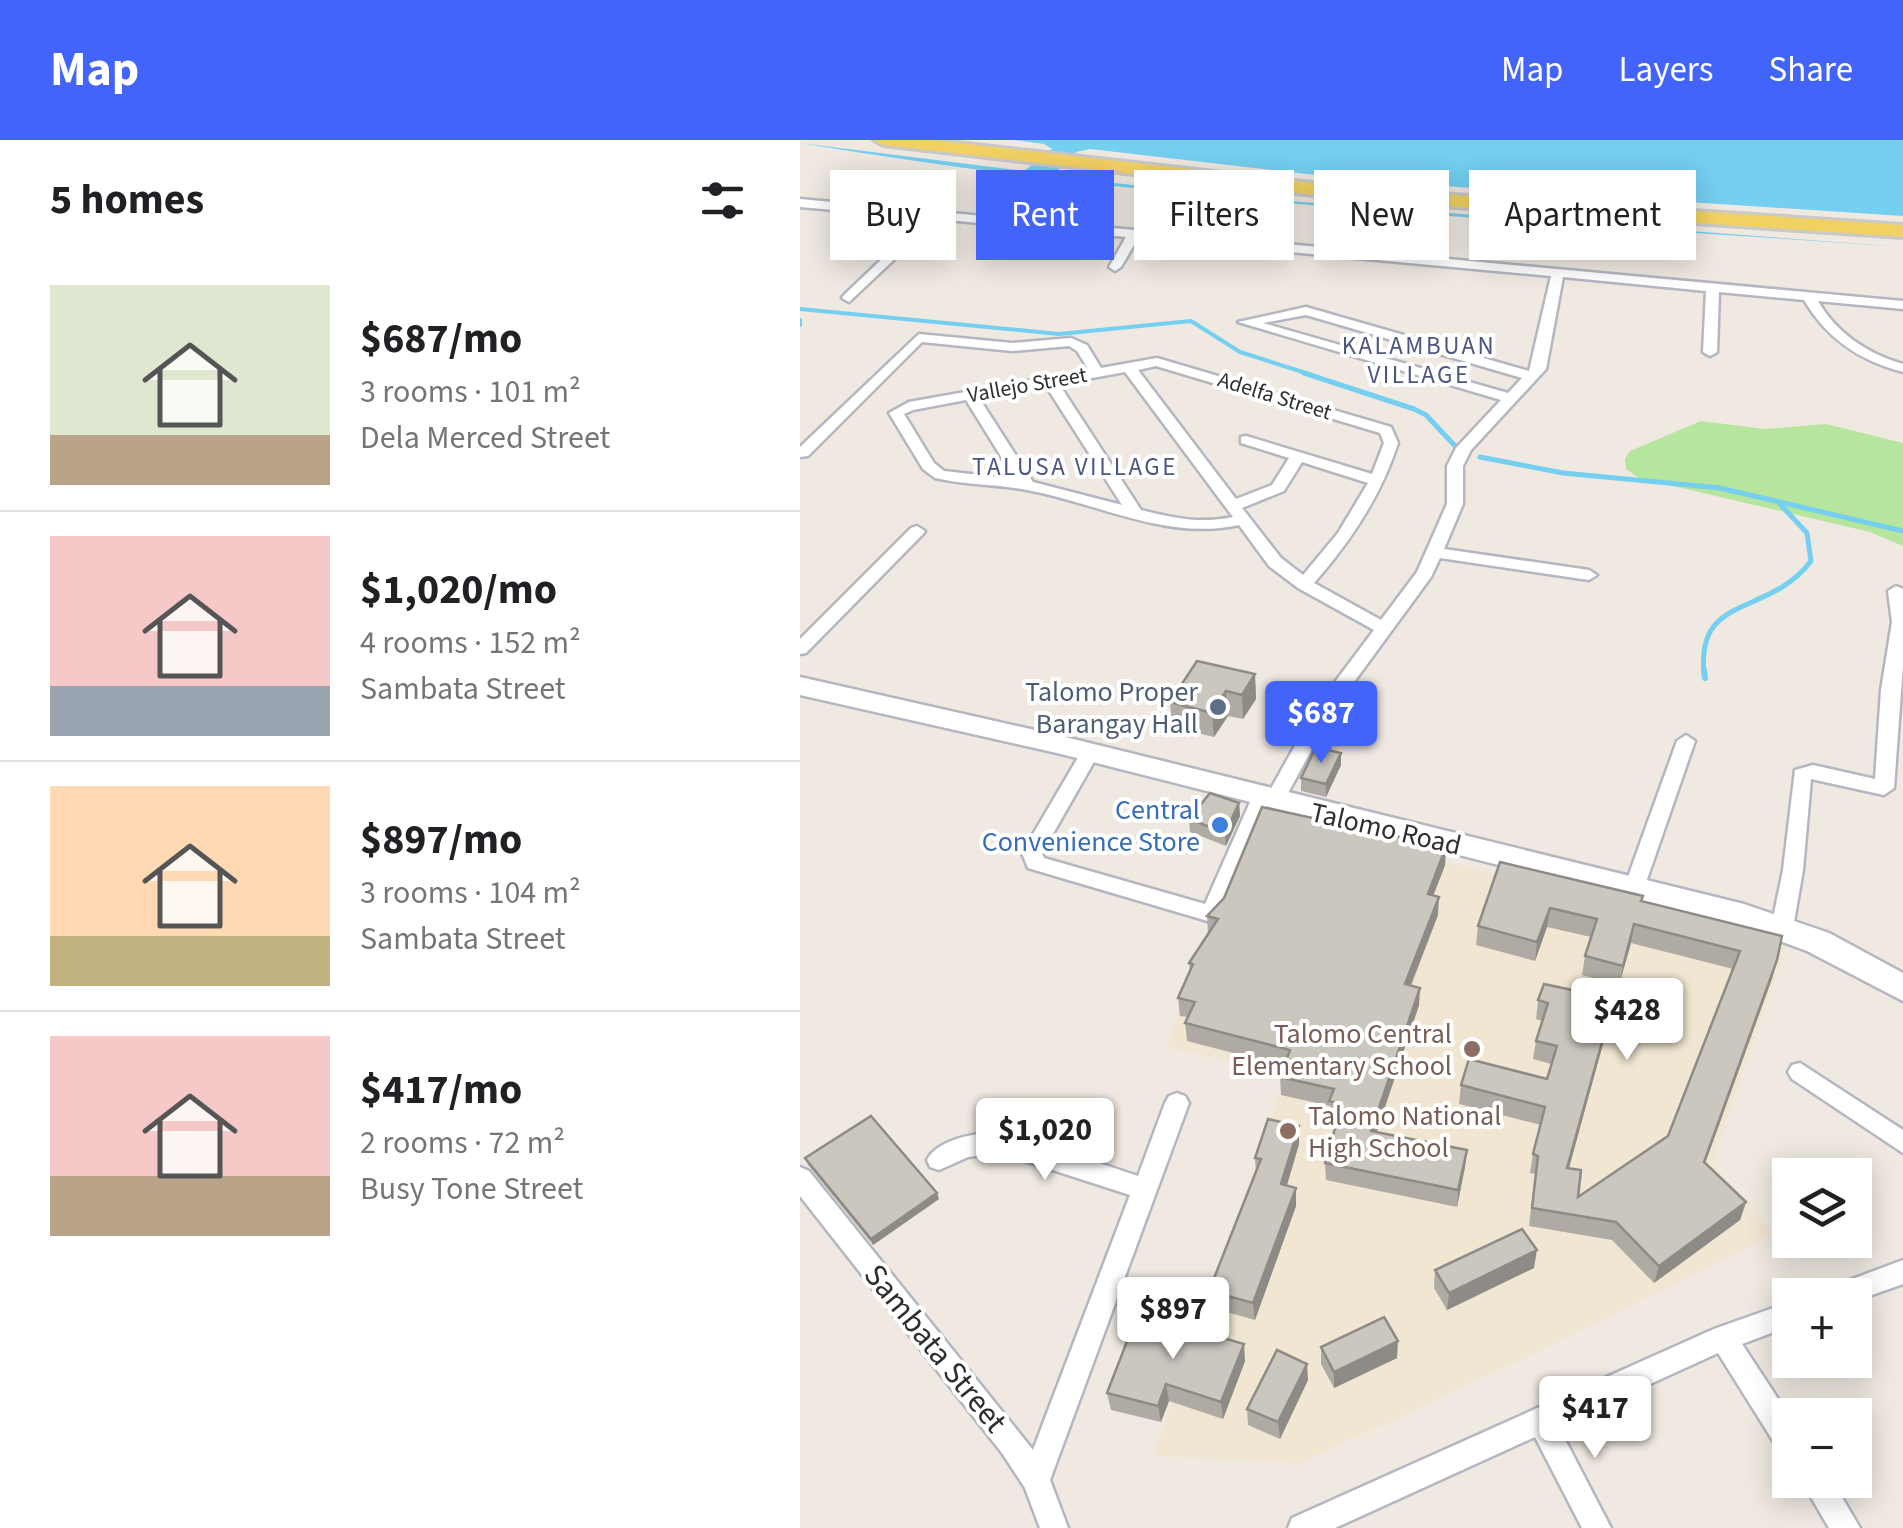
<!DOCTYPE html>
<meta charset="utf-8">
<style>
body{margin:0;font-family:"Source Sans 3",sans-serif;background:#f2f2f2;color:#202124;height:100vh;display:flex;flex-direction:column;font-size:38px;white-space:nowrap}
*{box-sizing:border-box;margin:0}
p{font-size:32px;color:#757577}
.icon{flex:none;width:55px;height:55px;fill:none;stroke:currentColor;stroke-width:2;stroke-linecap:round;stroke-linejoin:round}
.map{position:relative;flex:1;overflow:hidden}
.panel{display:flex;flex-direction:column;background:#fff;width:800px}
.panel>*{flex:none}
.hud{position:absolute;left:30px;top:30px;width:922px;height:90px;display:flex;gap:20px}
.controls{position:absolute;left:972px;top:1018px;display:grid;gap:20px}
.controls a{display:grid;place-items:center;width:100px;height:100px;border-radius:0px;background:#fff;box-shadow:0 5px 25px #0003;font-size:50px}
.price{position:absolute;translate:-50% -85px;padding:0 22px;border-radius:10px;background:#fff;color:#222;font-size:32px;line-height:65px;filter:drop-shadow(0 2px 5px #0008)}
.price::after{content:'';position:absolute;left:50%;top:60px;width:30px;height:22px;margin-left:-15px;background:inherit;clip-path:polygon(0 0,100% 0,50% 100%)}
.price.active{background:#4264fb;color:#fff}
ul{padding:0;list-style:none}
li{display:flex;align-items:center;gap:30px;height:250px;padding:0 50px}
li+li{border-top:2px solid #e0e0e0}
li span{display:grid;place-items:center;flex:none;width:280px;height:200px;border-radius:0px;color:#555}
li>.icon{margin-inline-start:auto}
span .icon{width:120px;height:120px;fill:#fffc;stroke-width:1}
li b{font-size:42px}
h2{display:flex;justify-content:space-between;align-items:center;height:120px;padding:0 50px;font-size:42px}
.pill{padding:0 35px;border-radius:0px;background:#fff;box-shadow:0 5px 25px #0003;font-size:35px;line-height:90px}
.pill.active{background:#4264fb;color:#fff}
header{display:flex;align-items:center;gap:60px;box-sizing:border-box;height:140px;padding:0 50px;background:#4264fb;color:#fff}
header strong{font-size:48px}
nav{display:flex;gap:55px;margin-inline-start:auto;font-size:35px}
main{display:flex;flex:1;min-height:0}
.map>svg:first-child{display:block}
.education{fill:#f0e6d1}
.green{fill:#b6e59e}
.water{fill:#75cff0}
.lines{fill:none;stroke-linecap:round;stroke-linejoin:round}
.stream-far2{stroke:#75cff0;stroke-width:4}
.stream-far1{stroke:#75cff0;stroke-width:5}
.stream{stroke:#75cff0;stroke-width:6}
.street-casing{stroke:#b4b7c1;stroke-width:5}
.secondary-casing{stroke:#b4b7c1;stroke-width:5}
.primary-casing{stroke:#c9c9c9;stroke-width:6}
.street{fill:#fff;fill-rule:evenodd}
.secondary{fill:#fff;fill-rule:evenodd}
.primary{fill:#f2d163;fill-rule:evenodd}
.wall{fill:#afaba4}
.shaded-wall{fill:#8e8b86}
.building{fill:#cbc7bf;stroke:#8e8b86;stroke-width:2.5}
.service-dot{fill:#5c6f8a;stroke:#fff;stroke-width:4}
.shop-dot{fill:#3f7fe0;stroke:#fff;stroke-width:4}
.education-dot{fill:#8d6e63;stroke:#fff;stroke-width:4}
.labels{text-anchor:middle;stroke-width:8;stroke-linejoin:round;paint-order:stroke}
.far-street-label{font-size:22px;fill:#2e2e2e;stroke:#fff}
.far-neighbourhood-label{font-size:25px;letter-spacing:2.5px;fill:#4d5680;stroke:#fff}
.service-label{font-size:28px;fill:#4e5e75;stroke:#fff;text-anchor:end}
.shop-label{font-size:28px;fill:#366cbe;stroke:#fff;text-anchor:end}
.street-label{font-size:28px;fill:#2e2e2e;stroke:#fff}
.education-label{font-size:28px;fill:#785e54;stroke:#fff;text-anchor:end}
.near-street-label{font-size:32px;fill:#2e2e2e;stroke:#fff}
</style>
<header>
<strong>Map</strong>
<nav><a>Map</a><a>Layers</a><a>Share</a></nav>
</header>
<main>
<section class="panel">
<h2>5 homes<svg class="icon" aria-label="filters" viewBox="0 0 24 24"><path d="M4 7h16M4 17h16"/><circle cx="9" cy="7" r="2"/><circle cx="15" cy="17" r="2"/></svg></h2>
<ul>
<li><span style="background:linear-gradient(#dfe7d0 75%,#b9a48a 0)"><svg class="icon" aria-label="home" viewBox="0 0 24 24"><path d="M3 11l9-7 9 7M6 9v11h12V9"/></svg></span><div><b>$687/mo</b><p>3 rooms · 101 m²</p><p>Dela Merced Street</p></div></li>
<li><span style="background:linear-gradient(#f6c9c9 75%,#9aa5b1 0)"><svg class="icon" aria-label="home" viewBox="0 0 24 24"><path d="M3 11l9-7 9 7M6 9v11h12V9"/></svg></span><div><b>$1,020/mo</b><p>4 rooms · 152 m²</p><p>Sambata Street</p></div></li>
<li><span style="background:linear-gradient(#ffd9b3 75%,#c2b280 0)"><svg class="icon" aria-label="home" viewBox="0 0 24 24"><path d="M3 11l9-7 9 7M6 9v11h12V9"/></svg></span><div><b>$897/mo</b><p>3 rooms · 104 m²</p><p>Sambata Street</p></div></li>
<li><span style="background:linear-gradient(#f6c9c9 70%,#b9a48a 0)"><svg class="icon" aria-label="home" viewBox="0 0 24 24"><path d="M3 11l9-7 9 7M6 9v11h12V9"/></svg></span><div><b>$417/mo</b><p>2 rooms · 72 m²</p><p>Busy Tone Street</p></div></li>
</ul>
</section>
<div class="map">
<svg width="1103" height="1388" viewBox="0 0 1103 1388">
<rect width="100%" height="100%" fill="#efe9e1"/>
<path class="education" d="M460,675L986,807L912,1023L973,1094L716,1222L501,1323L353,1316L486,935L367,907L412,776Z"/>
<path class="green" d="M901,281L965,289L1026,284L1103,303V406L1070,392L839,338L826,329L825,319L830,311Z"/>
<path class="water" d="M214,0H1103V76L567,41L290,9L276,12L256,33L304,42L502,62L1103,107C733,81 359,64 0,3L224,31L252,9L244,4Z"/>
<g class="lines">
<g class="stream-far2">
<path d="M0,169L259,194L391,181L440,212L512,235"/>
<path d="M0,180V185"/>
</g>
<g class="stream-far1">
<path d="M504,233L614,269L626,275L656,307"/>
<path d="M680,317L763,333L920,348L1103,391"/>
<path d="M904,533C896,453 969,477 1011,421L1007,393L979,363"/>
</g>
<path class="stream" d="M904,530L905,538"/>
<g class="street-casing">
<g id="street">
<path d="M0,59L1103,161V169L1018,161C1036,193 1068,214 1103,224V232C1060,221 1027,199 1004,160L919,152L917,212L910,216L903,212L906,151L763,137L746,229L671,310L663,326V364L644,409L789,430L797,435L789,440L640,418L631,437L532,572L481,666H467L422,774L418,780L411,782L228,728L222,713L283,609H297L299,613L242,713L244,718L405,764L454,653L468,654L517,566L574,490L498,448L469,426L439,385C366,401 298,363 227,350C197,344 165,345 135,338L123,329L89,273L109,262L289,230L277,211L269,206L212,211L122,202L8,316L0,317V307L119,194L212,203L271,198L287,205L301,228L357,218L591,287L598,303C581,356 551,401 514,443L581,480L617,432L647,364V326L656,308L701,260L438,182L506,167L729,231L751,136L338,98L321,127L315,131L309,127L326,97L137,79L49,162L42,158L44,155L125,78L0,67ZM506,175L722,238L708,253L463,183ZM356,226L580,293L584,303L572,334L446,296L441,297V303L489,318L472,345L436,359L338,230ZM325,232L427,369L433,377C400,384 373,378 341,370L259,244ZM246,246L322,365L233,342L179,258ZM166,260L215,339L144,331L134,323L104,274L113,270ZM502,322L568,343L538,393L503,435L481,418L442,368L484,351Z"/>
<path d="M117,386L125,391L123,394L6,513L0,514V499L111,388Z"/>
<path d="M1096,446L1103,449V525L1094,648L1084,655L1011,639L1003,730L993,788L989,794H975L971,788L983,730L995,630L1013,625L1075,639L1081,550L1092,482L1088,451Z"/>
<path d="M886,595L895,601L844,748L841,753H827L824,748L877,601Z"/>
<path d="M1000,923L1103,990V1013L992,939L988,932L992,925Z"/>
<path d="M377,953L385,956L389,963L250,1340L268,1388H240L225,1348L202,1313L0,1056V1027L9,1031L233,1310L330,1055L200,1013L168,1017L139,1030L130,1027L127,1020C137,999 183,990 204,994C249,1004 294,1022 338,1036L365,963L369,956Z"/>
<path d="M1103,1120V1144L1055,1161V1155H1027L1031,1147Z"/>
<path d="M990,1162V1186L942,1204L990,1277V1316L980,1312L918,1213L758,1286L811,1388H782L735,1297L535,1388H488L492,1378L914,1189Z"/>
<path d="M1001,1340H1032L1060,1388H1029Z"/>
</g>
</g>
<g class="secondary-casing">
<path id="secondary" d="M0,537L257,595L944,764L1029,793L1103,833V861L1007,811L939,786L257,613L0,555Z"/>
</g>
<g class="primary-casing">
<path id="primary" d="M74,0H131L566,49L1103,85V97L566,61L83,5Z"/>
</g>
<use href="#street" class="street"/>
<use href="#secondary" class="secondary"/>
<use href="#primary" class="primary"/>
</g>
<g class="wall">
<path d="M455,534L456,559L443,579L428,576L414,597L372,587L370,562Z"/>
<path d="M541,625L526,657L501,651V638Z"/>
<path d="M439,663L440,676L426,706L390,692L389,679Z"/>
<path d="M646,707L645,725L633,756L638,775L611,846L619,865L577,992L667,1010L665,1027L657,1067L526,1040L525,1023L537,980L530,978V966L481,955L480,937L484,926L387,901L385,883L388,877L380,876L378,858L390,831L389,823L408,794L407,776Z"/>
<path d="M700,722L841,762L977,820L905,1023L946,1062L940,1080L854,1143L812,1100L729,1086L735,1034L730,1033L733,1014L741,985L659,964L661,945L747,939L751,924L733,919L736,901L742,881L736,879L738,860L810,878L769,1028L778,1057L868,996L933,829L831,803L819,845L782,835L785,816L791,797L747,787L735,821L676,805L678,786Z"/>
<path d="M499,986V1004L487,1045L496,1066L455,1180L412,1168L409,1151L456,1033L455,1018Z"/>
<path d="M5,1018L139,1059L73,1105L8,1025Z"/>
<path d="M734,1128L647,1170L634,1148L635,1130Z"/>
<path d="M521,1207L597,1218L534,1248L521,1224Z"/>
<path d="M445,1221L423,1279L369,1261L361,1282L311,1270L307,1253Z"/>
<path d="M508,1240L480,1299L448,1285L447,1269Z"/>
</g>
<g class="shaded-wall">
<path d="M455,534L456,559L443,579L442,555Z"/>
<path d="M426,551L428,576L414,597L412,573Z"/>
<path d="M541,613V625L526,657V644Z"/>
<path d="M439,663L440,676L426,706L425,693Z"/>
<path d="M646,707L645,725L627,772L628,754Z"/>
<path d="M639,757L638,775L604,862L605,844Z"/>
<path d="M750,768L747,787L735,821L737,802Z"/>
<path d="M834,784L831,803L819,845L823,826Z"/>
<path d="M977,820L972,839L899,1040L904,1022Z"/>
<path d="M620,848L619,865L571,1008V991Z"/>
<path d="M814,859L810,878L764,1046L767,1028Z"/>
<path d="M499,986V1004L482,1062L481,1044Z"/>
<path d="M667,1010L665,1027L657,1067L658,1050Z"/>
<path d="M496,1048V1066L455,1180L453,1163Z"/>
<path d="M137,1053L139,1059L73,1105L71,1099Z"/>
<path d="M946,1062L940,1080L854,1143L859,1126Z"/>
<path d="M737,1110L734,1128L647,1170L649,1153Z"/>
<path d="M598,1201L597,1218L534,1248V1232Z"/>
<path d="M444,1204L445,1221L423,1279L421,1262Z"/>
<path d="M507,1224L508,1240L480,1299L478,1282Z"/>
<path d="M366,1244L369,1261L361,1282L358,1266Z"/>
</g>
<g class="building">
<path d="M397,521L455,534L442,555L426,551L412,573L370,562Z"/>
<path d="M516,607L541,613L526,644L501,638Z"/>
<path d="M410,653L439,663L425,693L389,679Z"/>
<path d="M462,667L646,707L628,754L639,757L605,844L620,848L571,991L667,1010L658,1050L525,1023L542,964L529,961L534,949L480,937L490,910L385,883L395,862L378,858L393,824L389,823L418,779L407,776L424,758Z"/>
<path d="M700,722L843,756L841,761L982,796L977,820L904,1022L946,1062L859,1126L816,1082L732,1068L738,1016L733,1014L745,967L661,945L669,919L747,939L757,906L736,901L748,863L738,860L744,844L814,859L767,1028L781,1030L778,1057L868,996L940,811L834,784L823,826L785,816L797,779L750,768L737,802L678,786Z"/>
<path d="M71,976L137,1053L71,1099L5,1018Z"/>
<path d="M468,979L499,986L481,1044L496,1048L453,1163L409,1151L461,1019L455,1018Z"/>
<path d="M722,1089L737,1110L649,1153L635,1130Z"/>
<path d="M338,1173L444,1204L421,1262L366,1244L358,1266L307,1253Z"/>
<path d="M584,1177L598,1201L534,1232L521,1207Z"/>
<path d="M477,1210L507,1224L478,1282L447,1269Z"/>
</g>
<circle class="service-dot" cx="418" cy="567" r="10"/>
<circle class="shop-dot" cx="420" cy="685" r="10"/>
<g class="education-dot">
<circle cx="672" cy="909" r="10"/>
<circle cx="488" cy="991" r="10"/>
</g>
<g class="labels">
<g class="far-street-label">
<text transform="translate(227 244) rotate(-10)" y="8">Vallejo Street</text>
<text transform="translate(475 255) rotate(17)" y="8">Adelfa Street</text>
</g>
<g class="far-neighbourhood-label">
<text x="619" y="214">KALAMBUAN<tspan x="619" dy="29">VILLAGE</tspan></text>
<text x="275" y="335">TALUSA VILLAGE</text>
</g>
<g class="service-label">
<text x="398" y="561">Talomo Proper<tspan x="398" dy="32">Barangay Hall</tspan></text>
</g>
<g class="shop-label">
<text x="400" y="679">Central<tspan x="400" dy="32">Convenience Store</tspan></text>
</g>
<g class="street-label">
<text transform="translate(586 688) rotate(13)" y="10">Talomo Road</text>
</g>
<g class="education-label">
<text x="652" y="903">Talomo Central<tspan x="652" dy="32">Elementary School</tspan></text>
<text x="508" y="985" text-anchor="start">Talomo National<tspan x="508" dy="32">High School</tspan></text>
</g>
<g class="near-street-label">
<text transform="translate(136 1208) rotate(51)" y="11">Sambata Street</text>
</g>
</g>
</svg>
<div class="controls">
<a><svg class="icon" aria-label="layers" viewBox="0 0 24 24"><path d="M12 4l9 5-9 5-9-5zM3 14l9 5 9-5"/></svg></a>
<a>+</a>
<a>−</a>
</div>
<b class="price active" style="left:521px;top:626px">$687</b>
<b class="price" style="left:827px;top:923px">$428</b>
<b class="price" style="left:245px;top:1043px">$1,020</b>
<b class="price" style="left:373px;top:1222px">$897</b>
<b class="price" style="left:795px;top:1321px">$417</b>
<div class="hud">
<a class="pill">Buy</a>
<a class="pill active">Rent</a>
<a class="pill">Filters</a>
<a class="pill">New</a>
<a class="pill">Apartment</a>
</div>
</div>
</main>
